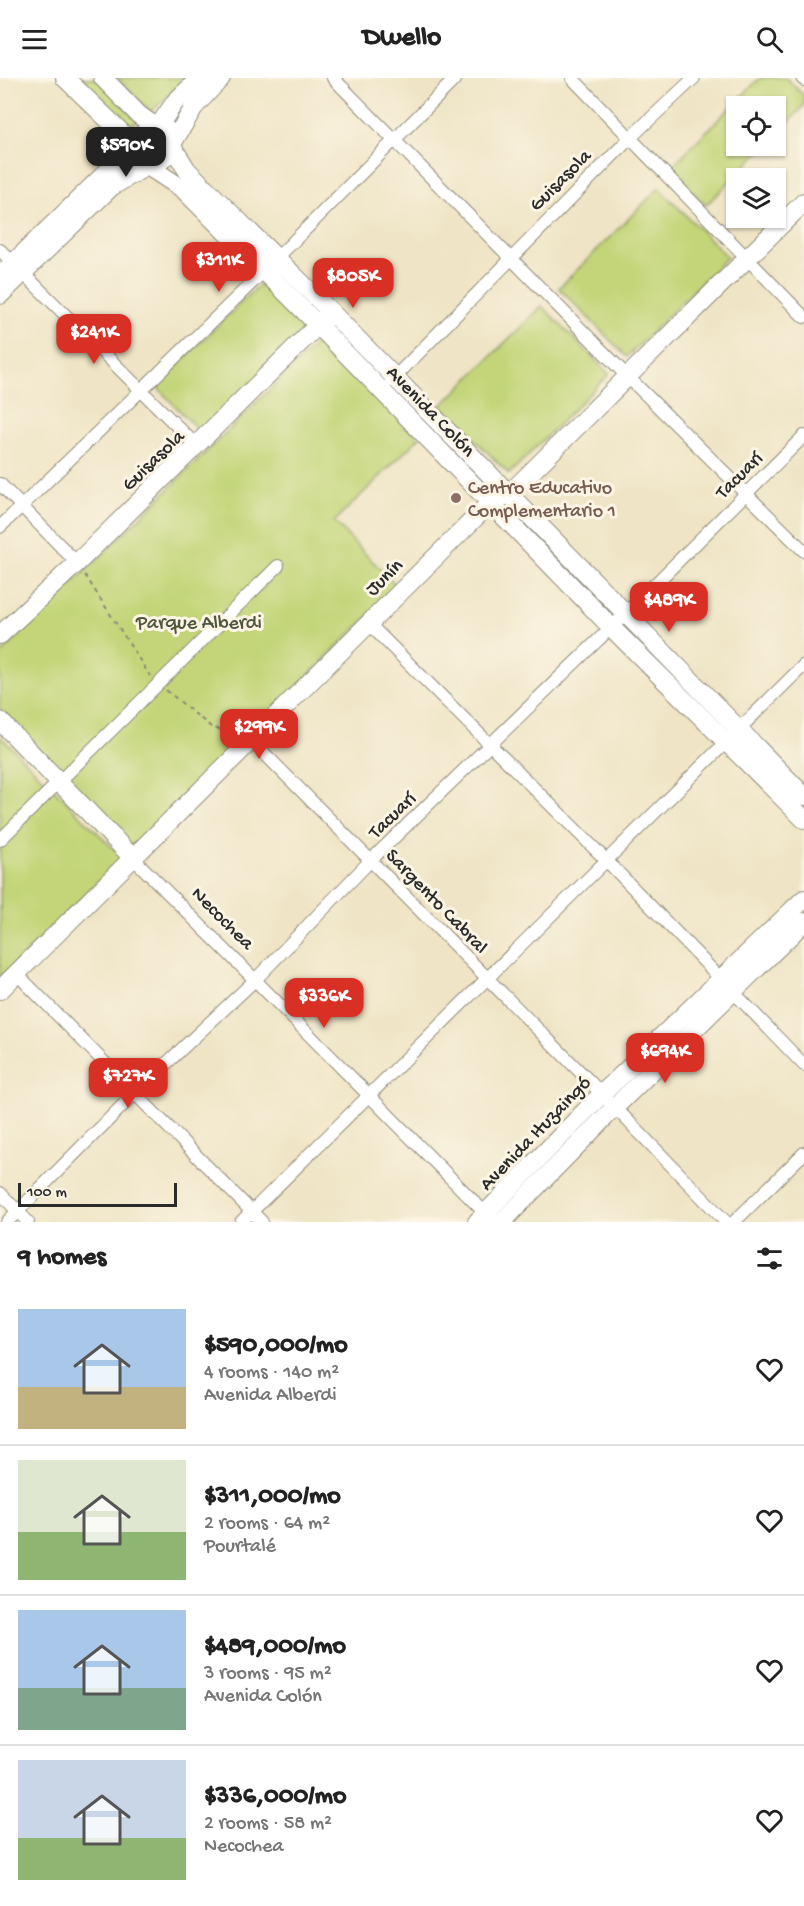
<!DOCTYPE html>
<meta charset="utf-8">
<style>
body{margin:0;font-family:"Gochi Hand",sans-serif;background:#f6f6f6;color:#222;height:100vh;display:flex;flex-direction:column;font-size:22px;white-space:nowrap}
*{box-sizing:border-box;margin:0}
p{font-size:20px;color:#767676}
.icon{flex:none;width:33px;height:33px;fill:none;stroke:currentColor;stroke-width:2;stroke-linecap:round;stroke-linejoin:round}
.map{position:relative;height:1144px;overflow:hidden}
.sheet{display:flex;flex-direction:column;background:#fff;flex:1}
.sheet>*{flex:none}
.controls{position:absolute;left:726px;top:18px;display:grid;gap:12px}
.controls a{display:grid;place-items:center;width:60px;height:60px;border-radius:0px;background:#fff;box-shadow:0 2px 4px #0004;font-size:30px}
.scale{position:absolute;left:18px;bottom:15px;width:159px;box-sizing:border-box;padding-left:6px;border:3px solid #2b2b2b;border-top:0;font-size:16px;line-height:21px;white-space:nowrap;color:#2b2b2b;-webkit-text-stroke:4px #fcf5e5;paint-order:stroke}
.price{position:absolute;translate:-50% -51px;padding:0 14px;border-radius:12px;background:#d93025;color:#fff;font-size:20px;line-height:39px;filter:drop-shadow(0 2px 3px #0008)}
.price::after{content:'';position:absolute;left:50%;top:36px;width:18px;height:14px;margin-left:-9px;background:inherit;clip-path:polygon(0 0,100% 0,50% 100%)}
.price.on{background:#222;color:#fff}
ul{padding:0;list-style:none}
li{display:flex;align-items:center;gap:18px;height:150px;padding:0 18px}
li+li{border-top:2px solid #e0e0e0}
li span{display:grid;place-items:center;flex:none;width:168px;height:120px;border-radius:0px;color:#555}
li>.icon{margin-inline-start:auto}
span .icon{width:72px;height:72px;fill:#fffc;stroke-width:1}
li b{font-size:26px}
h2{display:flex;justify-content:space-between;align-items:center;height:72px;padding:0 18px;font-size:26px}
header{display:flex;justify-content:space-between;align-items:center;height:78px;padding:0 18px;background:#fff;font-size:27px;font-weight:700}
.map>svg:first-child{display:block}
.green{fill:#c3d578;stroke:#778052;stroke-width:1.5}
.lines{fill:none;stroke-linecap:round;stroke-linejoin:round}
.street-casing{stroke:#8d8878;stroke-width:14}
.secondary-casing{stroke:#8d8878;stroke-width:20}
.path{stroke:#8d8878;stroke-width:2;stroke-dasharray:4.5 4.5;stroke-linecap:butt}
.street{stroke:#fff;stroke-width:12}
.secondary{stroke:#fff;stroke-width:18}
.education-dot{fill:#8d6e63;stroke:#fcf5e5;stroke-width:2}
.labels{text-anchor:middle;stroke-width:6;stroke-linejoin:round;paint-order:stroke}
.street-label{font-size:20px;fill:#2b2b2b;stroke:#fcf5e5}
.education-label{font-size:20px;fill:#785e54;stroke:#fcf5e5;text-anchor:start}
.park-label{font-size:20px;fill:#51563e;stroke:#fcf5e5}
</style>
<header><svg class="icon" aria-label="menu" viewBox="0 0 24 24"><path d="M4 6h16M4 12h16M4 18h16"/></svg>Dwello<svg class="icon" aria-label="search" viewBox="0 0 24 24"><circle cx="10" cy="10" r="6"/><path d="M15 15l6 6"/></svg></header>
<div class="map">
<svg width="804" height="1144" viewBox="0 0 804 1144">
<rect width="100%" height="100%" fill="#fcf5e5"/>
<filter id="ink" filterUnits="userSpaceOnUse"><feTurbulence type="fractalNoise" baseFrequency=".0167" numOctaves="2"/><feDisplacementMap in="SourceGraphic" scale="12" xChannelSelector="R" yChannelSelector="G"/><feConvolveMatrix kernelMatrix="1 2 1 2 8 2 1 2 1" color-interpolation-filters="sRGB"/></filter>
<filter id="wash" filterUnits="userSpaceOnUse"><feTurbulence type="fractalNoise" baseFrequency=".008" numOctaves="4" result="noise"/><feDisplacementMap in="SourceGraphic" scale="24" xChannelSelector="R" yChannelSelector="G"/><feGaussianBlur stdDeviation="1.35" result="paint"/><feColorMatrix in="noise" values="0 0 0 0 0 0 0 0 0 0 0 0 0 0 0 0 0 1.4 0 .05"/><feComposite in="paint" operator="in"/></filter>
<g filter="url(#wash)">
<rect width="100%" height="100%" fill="#efe4c5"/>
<g class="green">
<path d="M74,0H96L137,42L125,54Z"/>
<path d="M117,0H186L151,34Z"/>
<path d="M760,0H786L804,18V28L776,57V28H736V68H765L706,127L669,91Z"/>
<path d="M659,110L727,179L627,279L559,210Z"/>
<path d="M260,206L306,253L201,355L156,308Z"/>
<path d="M542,228L609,296L509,396L441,328Z"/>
<path d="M321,261L419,360L334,444L398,509L133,769L0,636V577Z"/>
<path d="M0,658L123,780L0,900Z"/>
</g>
</g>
<g filter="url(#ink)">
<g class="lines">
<g class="street-casing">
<g id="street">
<path d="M333,0L628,299L804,473"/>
<path d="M572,0L804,239"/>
<path d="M802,0L804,2"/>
<path d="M0,172L197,368"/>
<path d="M391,303L630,60L694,0"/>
<path d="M0,406L77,485"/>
<path d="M0,449L264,193L456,0"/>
<path d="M368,545L607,783L804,987"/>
<path d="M252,663L602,1016L726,1144"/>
<path d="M0,762L278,488"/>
<path d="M133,780L255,902L491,1141"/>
<path d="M17,896L262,1144"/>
<path d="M0,1115L28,1144"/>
<path d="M7,1144L134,1016L255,902L371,782L625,536L804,358"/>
<path d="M241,1144L804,587"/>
<path d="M734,1144L804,1075"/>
</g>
</g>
<g class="secondary-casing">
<g id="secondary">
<path d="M65,0L119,52L132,71"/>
<path d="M103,0L139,37L156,49"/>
<path d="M156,49L167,52C180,69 161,89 143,89C120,79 139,53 156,49Z"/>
<path d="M158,49L175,24L200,0"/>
<path d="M172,66L194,29L221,0"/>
<path d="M172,68L187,92L331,234L804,718"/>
<path d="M149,89L183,111L318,247L611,549L804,741"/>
<path d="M0,198L111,90L132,77"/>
<path d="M0,217L111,109L145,89"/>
<path d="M0,557L77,485L325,240"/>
<path d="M0,643L133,780"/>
<path d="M0,912L491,424L509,416L804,124"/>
<path d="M477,1144L602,1016L804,821"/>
<path d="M502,1144L614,1030L804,844"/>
</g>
</g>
<g class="path">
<path d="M85,497L150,598"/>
<path d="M166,612L211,649L235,657"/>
</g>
<use href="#street" class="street"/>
<use href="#secondary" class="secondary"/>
</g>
</g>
<circle class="education-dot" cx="456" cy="420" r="6"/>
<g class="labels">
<g class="street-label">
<text transform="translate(559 101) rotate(-45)" y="7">Guisasola</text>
<text transform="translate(432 332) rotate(46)" y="7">Avenida Colón</text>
<text transform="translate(152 381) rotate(-44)" y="7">Guisasola</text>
<text transform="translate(738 396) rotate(-45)" y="7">Tacuarí</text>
<text transform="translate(383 498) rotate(-44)" y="7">Junín</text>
<text transform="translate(391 736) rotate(-44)" y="7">Tacuarí</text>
<text transform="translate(438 822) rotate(46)" y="7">Sargento Cabral</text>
<text transform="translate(224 839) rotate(45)" y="7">Necochea</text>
<text transform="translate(534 1054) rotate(-46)" y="7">Avenida Ituzaingó</text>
</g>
<g class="education-label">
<text x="468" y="415">Centro Educativo<tspan x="468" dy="23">Complementario 1</tspan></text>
</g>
<g class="park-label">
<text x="199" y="550">Parque Alberdi</text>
</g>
</g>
</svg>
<div class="controls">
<a><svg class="icon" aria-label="locate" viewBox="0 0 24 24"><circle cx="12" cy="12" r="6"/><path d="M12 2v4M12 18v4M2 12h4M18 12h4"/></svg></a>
<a><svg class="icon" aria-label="layers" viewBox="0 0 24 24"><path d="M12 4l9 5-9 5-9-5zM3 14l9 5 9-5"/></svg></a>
</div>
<div class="scale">100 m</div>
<b class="price on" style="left:126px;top:100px">$590K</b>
<b class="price" style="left:219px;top:215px">$311K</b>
<b class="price" style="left:353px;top:231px">$805K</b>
<b class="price" style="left:94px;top:287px">$241K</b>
<b class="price" style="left:669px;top:555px">$489K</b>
<b class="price" style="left:259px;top:682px">$299K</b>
<b class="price" style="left:324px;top:951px">$336K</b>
<b class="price" style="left:665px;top:1006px">$694K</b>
<b class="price" style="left:128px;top:1031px">$727K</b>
</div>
<section class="sheet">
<h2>9 homes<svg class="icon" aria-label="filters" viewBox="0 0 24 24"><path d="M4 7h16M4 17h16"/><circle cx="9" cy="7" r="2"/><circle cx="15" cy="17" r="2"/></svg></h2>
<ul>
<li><span style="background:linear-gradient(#a9c7e8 65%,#c2b280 0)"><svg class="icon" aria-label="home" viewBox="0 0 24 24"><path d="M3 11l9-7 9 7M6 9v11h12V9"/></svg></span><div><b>$590,000/mo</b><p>4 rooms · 140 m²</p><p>Avenida Alberdi</p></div><svg class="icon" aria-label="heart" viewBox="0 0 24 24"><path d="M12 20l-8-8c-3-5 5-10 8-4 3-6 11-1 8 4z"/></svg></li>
<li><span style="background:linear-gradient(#dfe7d0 60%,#8fb573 0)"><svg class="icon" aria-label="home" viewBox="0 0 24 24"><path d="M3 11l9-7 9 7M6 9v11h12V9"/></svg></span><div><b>$311,000/mo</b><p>2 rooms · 64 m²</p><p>Pourtalé</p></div><svg class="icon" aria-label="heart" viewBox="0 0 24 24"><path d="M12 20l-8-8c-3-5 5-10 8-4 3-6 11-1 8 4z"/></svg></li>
<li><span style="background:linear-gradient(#a9c7e8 65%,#7fa58c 0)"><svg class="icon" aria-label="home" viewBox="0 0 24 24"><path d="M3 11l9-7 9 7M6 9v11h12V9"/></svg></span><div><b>$489,000/mo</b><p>3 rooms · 95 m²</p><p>Avenida Colón</p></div><svg class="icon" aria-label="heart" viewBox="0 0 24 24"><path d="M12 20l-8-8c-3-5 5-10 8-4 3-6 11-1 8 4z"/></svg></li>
<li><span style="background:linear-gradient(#c9d6e8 65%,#8fb573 0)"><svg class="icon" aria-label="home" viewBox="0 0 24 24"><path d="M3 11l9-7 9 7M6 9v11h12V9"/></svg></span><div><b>$336,000/mo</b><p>2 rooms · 58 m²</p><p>Necochea</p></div><svg class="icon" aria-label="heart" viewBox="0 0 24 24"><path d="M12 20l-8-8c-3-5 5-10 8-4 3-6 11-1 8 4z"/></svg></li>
</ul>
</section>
